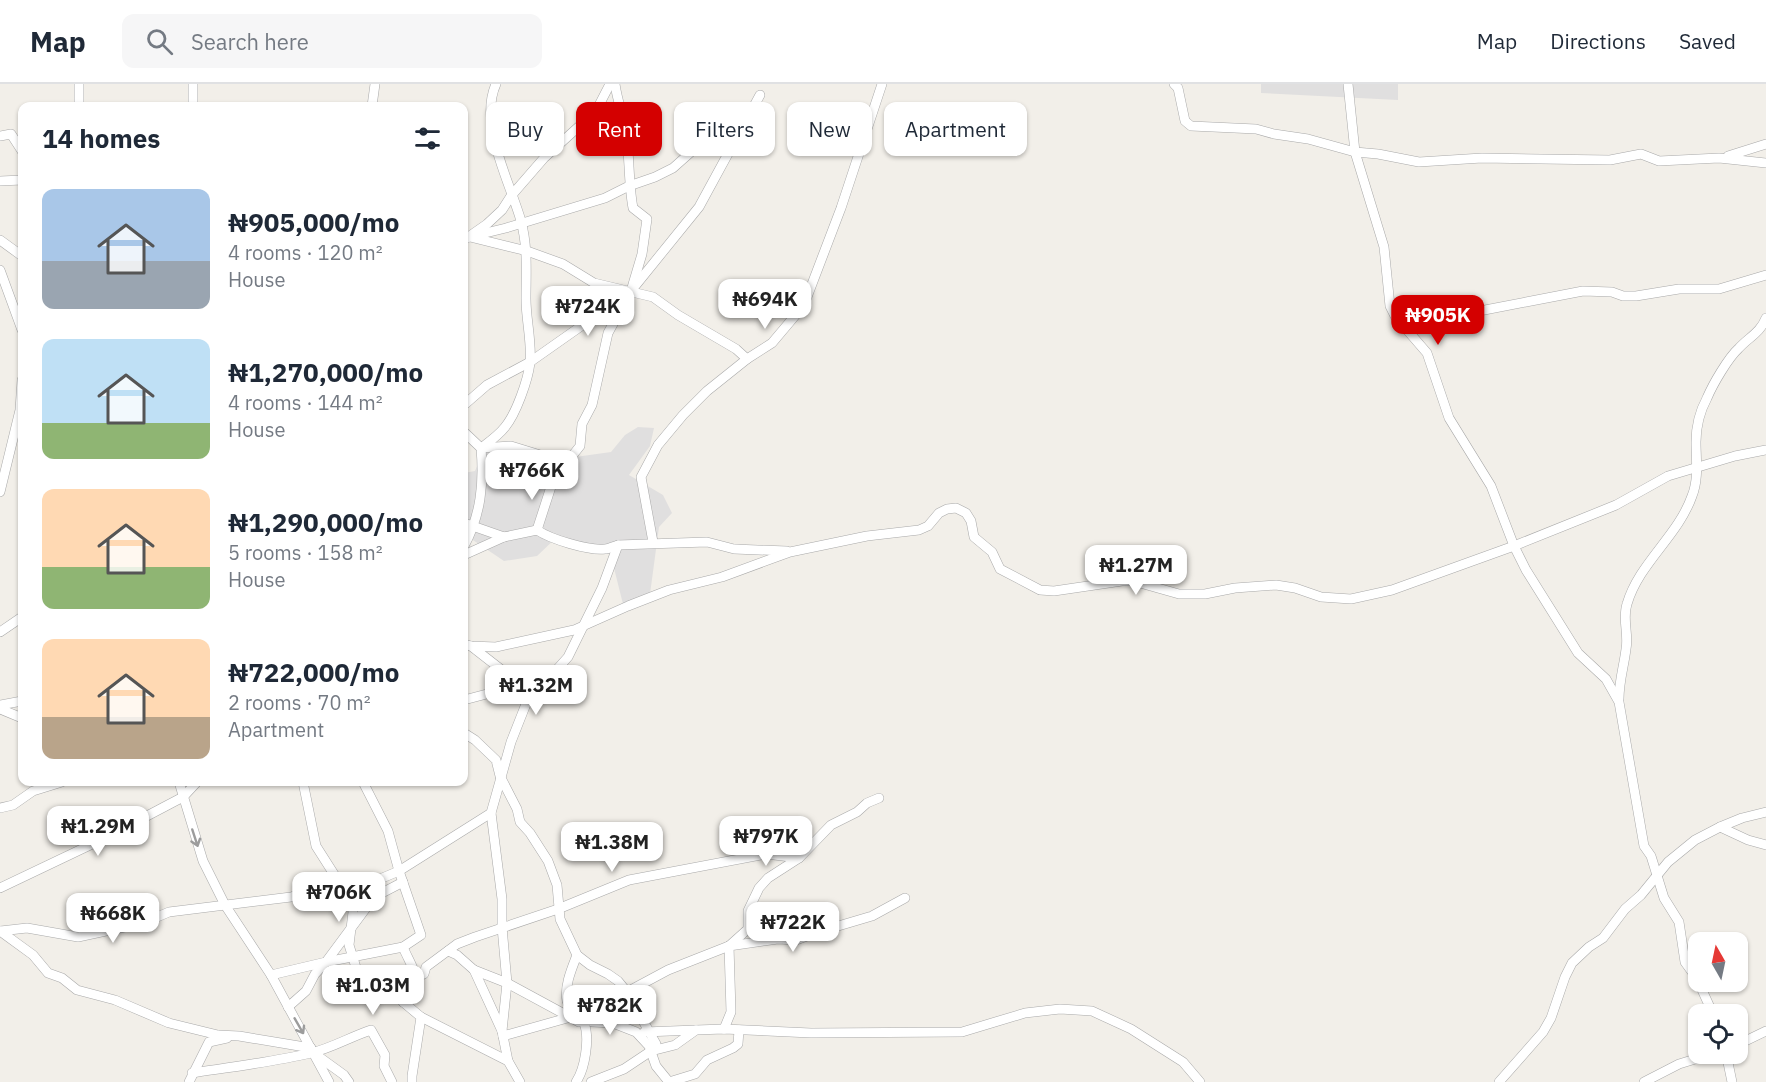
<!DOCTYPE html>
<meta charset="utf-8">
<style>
body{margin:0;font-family:"IBM Plex Sans",sans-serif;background:#f6f6f7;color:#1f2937;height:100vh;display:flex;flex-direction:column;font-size:22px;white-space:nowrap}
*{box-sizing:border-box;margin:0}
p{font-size:20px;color:#747a83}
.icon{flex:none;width:33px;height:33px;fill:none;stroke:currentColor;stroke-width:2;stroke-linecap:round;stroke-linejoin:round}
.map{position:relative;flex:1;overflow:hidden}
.drawer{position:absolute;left:18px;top:18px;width:450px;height:684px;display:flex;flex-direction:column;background:#fff;border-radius:12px;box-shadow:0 2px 4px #0004}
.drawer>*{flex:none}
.banner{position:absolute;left:486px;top:18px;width:570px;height:54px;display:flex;gap:12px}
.needle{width:39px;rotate:351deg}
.tools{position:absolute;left:1688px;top:848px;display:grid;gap:12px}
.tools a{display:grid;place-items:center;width:60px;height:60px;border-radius:12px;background:#fff;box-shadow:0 2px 4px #0004;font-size:30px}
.price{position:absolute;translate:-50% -51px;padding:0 14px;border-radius:12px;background:#fff;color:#222;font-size:20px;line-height:39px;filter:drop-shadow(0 2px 3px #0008)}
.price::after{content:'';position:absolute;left:50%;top:36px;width:18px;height:14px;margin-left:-9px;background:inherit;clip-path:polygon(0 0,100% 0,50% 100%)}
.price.selected{background:#d40000;color:#fff}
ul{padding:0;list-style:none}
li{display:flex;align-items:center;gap:18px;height:150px;padding:0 24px}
li span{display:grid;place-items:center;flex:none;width:168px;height:120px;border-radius:12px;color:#555}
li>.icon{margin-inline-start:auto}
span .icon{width:72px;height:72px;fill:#fffc;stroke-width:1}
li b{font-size:26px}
h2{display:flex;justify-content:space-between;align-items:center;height:72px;padding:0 24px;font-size:26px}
.tag{padding:0 21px;border-radius:12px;background:#fff;box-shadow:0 2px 4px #0004;font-size:21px;line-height:54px}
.tag.selected{background:#d40000;color:#fff}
header{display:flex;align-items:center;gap:36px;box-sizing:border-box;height:84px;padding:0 30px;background:#fff;border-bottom:2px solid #e0e1e3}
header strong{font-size:28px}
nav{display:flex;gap:33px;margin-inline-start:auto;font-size:21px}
.search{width:420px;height:54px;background:#f6f6f7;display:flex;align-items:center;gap:15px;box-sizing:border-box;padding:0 21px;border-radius:12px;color:#747a83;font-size:22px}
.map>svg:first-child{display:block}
.residential{fill:#e0dfdf}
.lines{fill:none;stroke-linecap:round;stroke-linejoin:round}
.minor-casing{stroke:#a9a9a9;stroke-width:10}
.minor{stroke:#fff;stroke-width:9}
.oneway{stroke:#9c9c9c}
</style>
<header>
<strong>Map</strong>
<div class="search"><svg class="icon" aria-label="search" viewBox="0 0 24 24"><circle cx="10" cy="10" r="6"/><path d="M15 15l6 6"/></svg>Search here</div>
<nav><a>Map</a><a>Directions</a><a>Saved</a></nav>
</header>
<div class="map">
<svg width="1766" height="998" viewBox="0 0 1766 998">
<rect width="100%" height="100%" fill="#f2efe9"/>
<g class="residential">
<path d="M1261,0H1398V16L1261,9Z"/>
<path d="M638,343L654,344L650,362L629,391L663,411L672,429L659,443L650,510L623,520L609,464L557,453L537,472L504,477L464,450V389L475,387L486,361L520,360L568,374L611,368L625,351Z"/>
</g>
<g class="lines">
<g class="minor-casing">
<g id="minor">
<path d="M193,0V22"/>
<path d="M1174,0L1178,4L1185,37L1191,42L1256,45L1274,50L1308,55L1355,68L1378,70L1419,78L1482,74L1610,76L1641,70L1659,77L1719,74L1766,79"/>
<path d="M1348,0L1355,68L1384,163L1390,222L1395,232L1427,269L1449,334L1491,402L1514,462L1526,486L1578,569L1606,595L1619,618L1644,762L1651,772L1664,814L1679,838L1685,878L1698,896"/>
<path d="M79,22V0"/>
<path d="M372,22L375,0"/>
<path d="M0,52L11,50L22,67"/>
<path d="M1728,72L1766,60"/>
<path d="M0,97L22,96"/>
<path d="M469,153L506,144L605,114L629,102L655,93L673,84L700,60L743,32L764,26"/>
<path d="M470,153L527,167L563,180L594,199L653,213L678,231L736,265L747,275"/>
<path d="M0,156L22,172"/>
<path d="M464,156L487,140L502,126L511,112L544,74L596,27L610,0"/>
<path d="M0,186L22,246"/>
<path d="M1406,245L1433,236L1583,207L1612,208L1623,212H1636L1679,205H1719L1766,191"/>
<path d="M464,321L487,301L530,278L631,207L699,123L760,11"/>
<path d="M464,348L481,364C484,399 481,431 464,462"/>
<path d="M481,364C489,358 499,351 505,343C516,330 528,296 530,279C532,258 526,236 526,215C526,188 528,163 521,137C510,98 478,40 496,0"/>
<path d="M481,364L511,362L550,374L558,381L537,446"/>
<path d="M553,396L580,362L582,340L592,321L608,249L631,207L642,170L647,135L633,124C628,98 630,67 625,42C622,28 617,15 615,0"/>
<path d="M0,408L20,326L22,296"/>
<path d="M464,439L504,453L537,446C550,455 589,467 605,465C609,465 614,462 618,461L707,458L734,465L787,467"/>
<path d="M653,458L641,393L658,361L683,331L707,307L747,275L772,259L804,221L841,124L882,0"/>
<path d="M464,471L504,453"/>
<path d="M0,548L22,533"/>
<path d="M464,560L471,562L496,563L574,546L628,522L669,506L722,493L790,468L867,452L919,446L928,442L939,429L947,425L956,424L966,429L971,437L974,453L992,468L1000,485L1040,506L1054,507L1122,497H1133L1179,510H1205L1235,504L1276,501L1295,504L1321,513L1351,515L1392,506L1514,462L1616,421L1668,392L1735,372L1766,366"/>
<path d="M471,562L535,612"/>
<path d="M1619,615C1619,597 1624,582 1626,565C1629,550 1622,535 1627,520C1639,479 1678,452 1692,412C1699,395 1696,375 1696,358C1696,343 1700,327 1707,314C1713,300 1728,274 1739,264C1749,253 1760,249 1766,234"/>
<path d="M464,616L498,607L515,599"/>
<path d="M0,621L22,617"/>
<path d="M0,625L22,634"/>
<path d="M464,649L475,656L496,676L500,692L517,725L520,738L530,749L548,777L557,801L560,835L577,871C572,884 564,902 567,917C569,925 580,931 584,939C590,954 585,985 576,998"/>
<path d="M179,698L203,777L225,821L271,891L329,998"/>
<path d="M303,698L316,762L351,817L353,828L349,861L358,890L392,900L403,918L421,933L412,992V998"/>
<path d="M0,724L13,721L33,707L62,698"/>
<path d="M1720,743L1748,756L1766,761"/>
<path d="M0,804L107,753L183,713L197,698"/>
<path d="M0,847L27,844L78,853L143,839L169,828L291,813L338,798L359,801L375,797L399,787L491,729"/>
<path d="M0,847L33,871L48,889L62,894L77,906L115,916L169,939L218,951L239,952L311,964"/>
<path d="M403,863C407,873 413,882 416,893L403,918"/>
<path d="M448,867L457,871L474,886L502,947"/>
<path d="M577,871L590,881L608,890L618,897L627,908L656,960L651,967"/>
<path d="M474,886L507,899L579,938"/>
<path d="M271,891L326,878L366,824L378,811L403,798"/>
<path d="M416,893L424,890L426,883L457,860L475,853L558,825L629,796L766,770L799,774"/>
<path d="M1698,897L1713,930"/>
<path d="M288,923L306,907L315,890L326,878L403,863L421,851L399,787L388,747L363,698"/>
<path d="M421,933L508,977"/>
<path d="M595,937L627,908L668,886L729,862L748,845V827L759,804L768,794L799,774L831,741L857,728L867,719L879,714"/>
<path d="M592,938L613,939L636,948L649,962L656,982L669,998L695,990L707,976L733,964L738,960L739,946"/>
<path d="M724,945L731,928L729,862L778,855L796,856L818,848L872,832L905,814"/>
<path d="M644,948L696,946"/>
<path d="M503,952L571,933"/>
<path d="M1737,961L1766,947"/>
<path d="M1726,969L1732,998"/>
<path d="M315,970L344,991L349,998"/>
<path d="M192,989C232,983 273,978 311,969C332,964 350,953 371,946L385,971L384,982L392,998"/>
<path d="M189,998L209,958L227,954"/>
<path d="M520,998L508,977L502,947L507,899L502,843V815L491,729L511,658L526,620L568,573L602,504L618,461"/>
<path d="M591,998L624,985L651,967L675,961L696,946L724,945L811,949L962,948L1025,929L1060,925L1092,927L1131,945L1183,978L1200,998"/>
<path d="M1499,998L1543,948L1551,934L1565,893L1572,879L1589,863L1603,854L1625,825L1641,811L1668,778L1695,756L1720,743L1742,734L1766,728"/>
<path d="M1644,998L1679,980L1715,969"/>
</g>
</g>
<use href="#minor" class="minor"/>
</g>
<defs><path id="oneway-shaft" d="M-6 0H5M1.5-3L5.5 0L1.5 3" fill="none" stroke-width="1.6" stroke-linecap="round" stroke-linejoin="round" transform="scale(1.5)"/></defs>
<g class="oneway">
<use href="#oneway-shaft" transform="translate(195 754) rotate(72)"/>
<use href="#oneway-shaft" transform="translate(299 942) rotate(60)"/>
</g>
</svg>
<div class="tools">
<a><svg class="needle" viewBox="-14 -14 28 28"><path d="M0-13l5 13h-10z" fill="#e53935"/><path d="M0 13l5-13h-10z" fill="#747a83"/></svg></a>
<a><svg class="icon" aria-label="locate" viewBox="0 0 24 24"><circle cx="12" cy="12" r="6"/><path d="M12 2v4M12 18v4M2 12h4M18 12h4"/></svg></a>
</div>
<b class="price" style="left:765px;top:246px">₦694K</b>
<b class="price" style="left:588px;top:253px">₦724K</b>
<b class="price selected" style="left:1438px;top:262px">₦905K</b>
<b class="price" style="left:532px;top:417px">₦766K</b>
<b class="price" style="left:1136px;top:512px">₦1.27M</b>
<b class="price" style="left:536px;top:632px">₦1.32M</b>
<b class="price" style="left:98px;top:773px">₦1.29M</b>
<b class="price" style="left:766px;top:783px">₦797K</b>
<b class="price" style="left:612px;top:789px">₦1.38M</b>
<b class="price" style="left:339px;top:839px">₦706K</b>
<b class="price" style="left:113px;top:860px">₦668K</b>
<b class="price" style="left:793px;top:869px">₦722K</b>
<b class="price" style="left:373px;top:932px">₦1.03M</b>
<b class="price" style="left:610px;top:952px">₦782K</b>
<div class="banner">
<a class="tag">Buy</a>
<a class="tag selected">Rent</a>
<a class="tag">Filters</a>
<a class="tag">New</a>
<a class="tag">Apartment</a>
</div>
<section class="drawer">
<h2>14 homes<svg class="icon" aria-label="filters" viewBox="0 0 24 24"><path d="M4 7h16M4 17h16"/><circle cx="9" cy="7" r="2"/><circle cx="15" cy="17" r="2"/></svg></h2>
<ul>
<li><span style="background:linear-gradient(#a9c7e8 60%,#9aa5b1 0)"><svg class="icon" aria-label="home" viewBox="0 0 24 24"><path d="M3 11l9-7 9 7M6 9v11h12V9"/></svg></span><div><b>₦905,000/mo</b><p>4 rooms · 120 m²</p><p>House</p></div></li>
<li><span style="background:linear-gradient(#bfe0f5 70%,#8fb573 0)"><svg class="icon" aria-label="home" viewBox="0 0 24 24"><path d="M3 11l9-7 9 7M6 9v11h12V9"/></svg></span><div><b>₦1,270,000/mo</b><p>4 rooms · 144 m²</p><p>House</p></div></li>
<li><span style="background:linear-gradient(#ffd9b3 65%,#8fb573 0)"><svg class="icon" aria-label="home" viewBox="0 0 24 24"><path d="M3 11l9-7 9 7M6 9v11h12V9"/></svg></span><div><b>₦1,290,000/mo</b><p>5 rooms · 158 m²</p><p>House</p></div></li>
<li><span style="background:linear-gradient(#ffd9b3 65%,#b9a48a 0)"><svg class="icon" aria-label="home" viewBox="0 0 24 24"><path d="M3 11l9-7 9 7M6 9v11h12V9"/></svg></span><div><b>₦722,000/mo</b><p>2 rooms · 70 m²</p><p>Apartment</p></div></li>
</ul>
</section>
</div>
